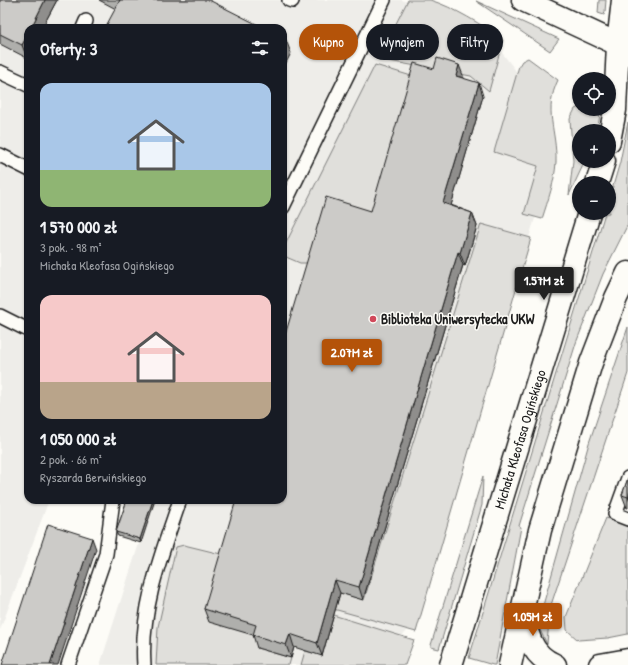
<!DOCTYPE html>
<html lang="pl">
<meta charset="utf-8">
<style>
body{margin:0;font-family:"Patrick Hand",sans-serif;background:#242831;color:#f1f3f6;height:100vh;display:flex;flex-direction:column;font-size:15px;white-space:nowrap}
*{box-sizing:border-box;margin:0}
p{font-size:13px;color:#9ea1a6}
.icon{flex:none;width:22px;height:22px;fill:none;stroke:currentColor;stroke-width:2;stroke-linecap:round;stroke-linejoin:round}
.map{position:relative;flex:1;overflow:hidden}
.sheet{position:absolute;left:24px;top:24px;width:263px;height:480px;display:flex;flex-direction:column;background:#171b24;border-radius:12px;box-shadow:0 1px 3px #0004}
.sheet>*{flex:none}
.hud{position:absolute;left:299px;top:24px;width:269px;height:36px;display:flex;gap:8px}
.fabs{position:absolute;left:572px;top:72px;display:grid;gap:8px}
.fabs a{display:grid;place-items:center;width:44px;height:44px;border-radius:50%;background:#171b24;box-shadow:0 1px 3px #0004;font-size:20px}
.price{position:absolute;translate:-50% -34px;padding:0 9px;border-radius:4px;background:#b45309;color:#fff;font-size:13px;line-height:26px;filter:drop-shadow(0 1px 2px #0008)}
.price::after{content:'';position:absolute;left:50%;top:24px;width:12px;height:9px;margin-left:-6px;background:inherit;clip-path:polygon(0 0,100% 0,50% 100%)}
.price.current{background:#222;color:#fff}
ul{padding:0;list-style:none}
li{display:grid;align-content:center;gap:8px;height:212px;padding:0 16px}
li span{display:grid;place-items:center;height:124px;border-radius:12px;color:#555}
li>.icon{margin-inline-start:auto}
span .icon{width:72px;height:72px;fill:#fffc;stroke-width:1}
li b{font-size:17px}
h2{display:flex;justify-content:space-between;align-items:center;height:48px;padding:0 16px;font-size:17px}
.tag{padding:0 14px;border-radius:18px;background:#171b24;box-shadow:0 1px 3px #0004;font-size:14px;line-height:36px}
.tag.current{background:#b45309;color:#fff}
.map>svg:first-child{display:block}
.built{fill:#eeede9}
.green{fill:#e0dfdb;stroke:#7e7e7c}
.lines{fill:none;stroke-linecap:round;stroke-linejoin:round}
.service-casing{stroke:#1c1c1c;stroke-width:16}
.minor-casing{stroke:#1c1c1c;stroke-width:25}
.tertiary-casing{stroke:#1c1c1c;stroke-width:25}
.secondary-casing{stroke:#1c1c1c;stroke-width:25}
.service{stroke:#fdfcf7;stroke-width:13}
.minor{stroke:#fdfcf7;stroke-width:22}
.tertiary{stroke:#fdfcf7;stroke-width:22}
.secondary{stroke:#fdfcf7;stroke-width:22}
.wall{fill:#afafac;stroke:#1c1c1c}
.shaded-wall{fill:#8f8e8c;stroke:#1c1c1c}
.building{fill:#cccbc8;stroke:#1c1c1c}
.poi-dot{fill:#d1495b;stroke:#fdfcf7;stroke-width:1.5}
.labels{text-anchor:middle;stroke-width:3;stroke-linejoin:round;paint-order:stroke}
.poi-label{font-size:14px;font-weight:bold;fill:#1c1c1c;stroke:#fdfcf7;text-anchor:start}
.street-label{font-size:14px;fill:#1c1c1c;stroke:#fdfcf7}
</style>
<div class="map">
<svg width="628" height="665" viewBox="0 0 628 665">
<rect width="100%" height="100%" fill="#fdfcf7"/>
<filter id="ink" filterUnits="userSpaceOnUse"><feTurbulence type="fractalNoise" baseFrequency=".025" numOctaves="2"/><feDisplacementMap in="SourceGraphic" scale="8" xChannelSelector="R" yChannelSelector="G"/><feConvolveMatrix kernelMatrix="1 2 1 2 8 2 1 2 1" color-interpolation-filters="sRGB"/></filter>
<g filter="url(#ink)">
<path class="built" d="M0,0H402L493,41L526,84L548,176L408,630L374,665H100L153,500H283V28H28V500H49L0,630Z"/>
<g class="green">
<path d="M408,0C415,0 423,0 430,0C453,7 483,25 503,40L489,91L471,76L378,59Z"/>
<path d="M599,0H606L605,12L604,15L598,13Z"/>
<path d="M476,1L559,39L550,51Z"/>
<path d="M528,58L558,80C543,111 557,130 556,162C555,181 548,200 542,219L524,214L538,166L494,152L519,66L522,61Z"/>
<path d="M375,65L418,78L375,224L315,263H300L286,257L283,249Z"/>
<path d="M579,107V109H601L597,131H579V161H585L569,195L573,161L570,119L575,109Z"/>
<path d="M628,122V224L603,274L576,343L519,526L521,527L495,665H493L469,658L605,213H609V200L620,162Z"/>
<path d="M481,224L531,238L416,632L312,603L317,586L364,600Z"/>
<path d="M628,327V373L550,608L547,644L540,630V616L589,443Z"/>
<path d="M483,476L482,505L439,649L431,647V645Z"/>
<path d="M606,518L628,526V634L608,638L578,640L567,630L566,617Z"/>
<path d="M184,545L229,556L263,638L257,648L291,658L289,665H156L158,627L176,547Z"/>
<path d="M333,615L414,640L405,665H301L305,651L322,655Z"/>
</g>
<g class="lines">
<g class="service-casing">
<g id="service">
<path d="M289,0L292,1"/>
<path d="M83,28L86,21"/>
<path d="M0,72L28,85"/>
<path d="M0,155L28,169"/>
<path d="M283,207L384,0"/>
<path d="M0,316L28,330"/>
<path d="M628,478L615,514L628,519"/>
<path d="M68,665L106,554L113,500"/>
<path d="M144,665C140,608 162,553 180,500"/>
</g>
</g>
<g class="minor-casing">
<g id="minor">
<path d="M524,607C525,631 530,655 555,665"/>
<path d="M600,665L628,660"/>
</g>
</g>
<g class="tertiary-casing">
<path id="tertiary" d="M523,0L628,49"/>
</g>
<g class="secondary-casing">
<g id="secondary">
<path d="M609,141L615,110L618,44L623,0"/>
<path d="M597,183L604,161"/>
<path id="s1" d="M451,665L589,213"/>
<path d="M510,665L540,530L591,363L616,298L628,273"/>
</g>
</g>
<use href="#service" class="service"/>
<use href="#minor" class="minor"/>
<use href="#tertiary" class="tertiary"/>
<use href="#secondary" class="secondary"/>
</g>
<g class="wall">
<path d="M0,0H57L42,28H28L27,58L0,44Z"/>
<path d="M99,0H209L116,9Z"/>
<path d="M464,78L483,96L451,205L472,213L477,226L465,266L463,265L363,600L340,593L322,656L294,647L291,658L257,648L253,635L209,622L204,609L371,211Z"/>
<path d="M628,478V508H627L622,495Z"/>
<path d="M127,500L141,543L118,536L116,532Z"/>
</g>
<g class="shaded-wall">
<path d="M45,0H57L42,28H31Z"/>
<path d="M28,34V56L27,58L22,45Z"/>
<path d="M286,40L291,53L283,69V47Z"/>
<path d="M459,65L464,78L456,76Z"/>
<path d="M479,83L483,96L448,216L443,203Z"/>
<path d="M472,213L477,226L465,266L460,253Z"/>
<path d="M458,252L463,265L363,600L359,587Z"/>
<path d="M153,500H155L141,543L140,539Z"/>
<path d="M92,538L96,549L58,665H50Z"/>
<path d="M335,580L340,593L322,656L317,643Z"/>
<path d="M290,634L294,647L291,658L286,645Z"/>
</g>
<g class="building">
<path d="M0,0H45L31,28H28V34L22,45L0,34Z"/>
<path d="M119,0H209L264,28H105L120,0Z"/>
<path d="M283,38L286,40L283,47Z"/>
<path d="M437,58L459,65L456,76L479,83L443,203L472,213L460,253L458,252L359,587L335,580L317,643L290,634L286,645L253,635L256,625L204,609L236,500H283V342L326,197L371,211L414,63L434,69Z"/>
<path d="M628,478V497L622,495Z"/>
<path d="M127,500H153L140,539L116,532Z"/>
<path d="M48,524L92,538L50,665H2Z"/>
</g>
</g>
<circle class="poi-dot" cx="373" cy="319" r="4"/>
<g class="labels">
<g class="poi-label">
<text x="381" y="324">Biblioteka Uniwersytecka UKW</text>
</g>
<g class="street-label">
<text dy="5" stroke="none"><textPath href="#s1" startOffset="236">Michała Kleofasa Ogińskiego</textPath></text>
</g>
</g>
</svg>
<div class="fabs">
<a><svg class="icon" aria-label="locate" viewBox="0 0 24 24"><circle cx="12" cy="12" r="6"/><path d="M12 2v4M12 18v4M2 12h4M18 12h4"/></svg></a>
<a>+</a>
<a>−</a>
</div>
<b class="price current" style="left:544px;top:301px">1.57M zł</b>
<b class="price" style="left:352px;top:373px">2.07M zł</b>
<b class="price" style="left:533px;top:637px">1.05M zł</b>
<div class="hud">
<a class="tag current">Kupno</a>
<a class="tag">Wynajem</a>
<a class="tag">Filtry</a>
</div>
<section class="sheet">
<h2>Oferty: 3<svg class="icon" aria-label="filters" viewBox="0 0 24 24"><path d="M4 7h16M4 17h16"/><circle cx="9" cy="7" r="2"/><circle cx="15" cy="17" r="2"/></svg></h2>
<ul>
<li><span style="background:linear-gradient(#a9c7e8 70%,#8fb573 0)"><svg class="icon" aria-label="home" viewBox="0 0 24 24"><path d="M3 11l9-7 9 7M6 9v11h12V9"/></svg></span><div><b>1 570 000 zł</b><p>3 pok. · 98 m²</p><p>Michała Kleofasa Ogińskiego</p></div></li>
<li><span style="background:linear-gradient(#f6c9c9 70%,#b9a48a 0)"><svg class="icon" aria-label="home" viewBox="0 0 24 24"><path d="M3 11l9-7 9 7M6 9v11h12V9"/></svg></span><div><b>1 050 000 zł</b><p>2 pok. · 66 m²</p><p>Ryszarda Berwińskiego</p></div></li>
</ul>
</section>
</div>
